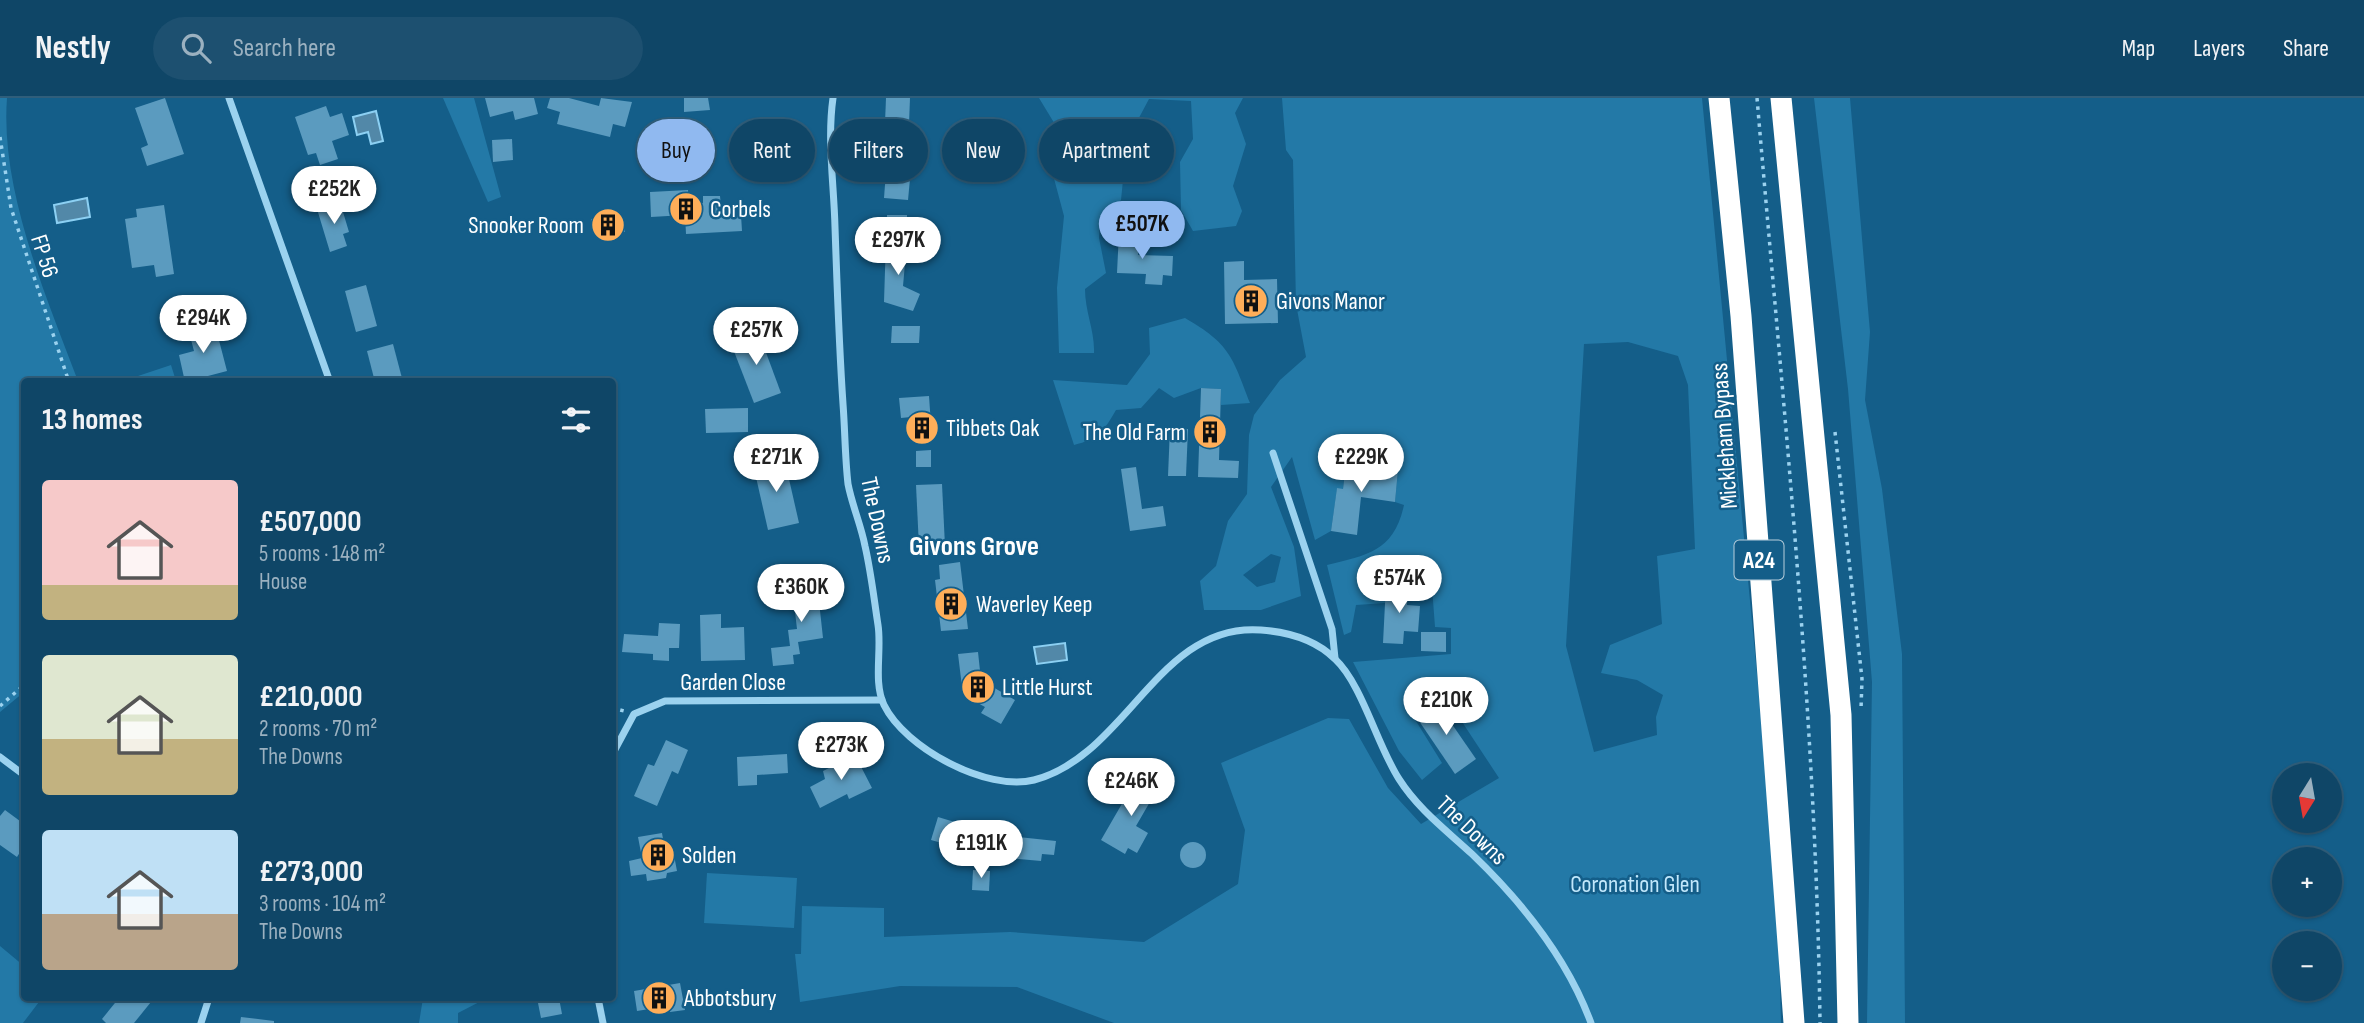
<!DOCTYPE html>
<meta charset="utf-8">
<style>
body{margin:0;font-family:"Sofia Sans Condensed",sans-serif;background:#1d5070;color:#f1f3f6;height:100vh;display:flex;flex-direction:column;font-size:26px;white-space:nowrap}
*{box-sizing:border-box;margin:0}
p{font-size:23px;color:#9bb1c0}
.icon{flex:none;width:38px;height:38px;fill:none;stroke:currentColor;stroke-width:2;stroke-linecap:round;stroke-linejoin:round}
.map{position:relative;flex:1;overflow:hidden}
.panel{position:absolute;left:21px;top:280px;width:595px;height:623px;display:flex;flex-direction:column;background:#0f4667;border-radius:7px;box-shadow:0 2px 5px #0004,0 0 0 2px #2f5e7b}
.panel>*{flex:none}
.banner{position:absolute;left:637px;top:21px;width:665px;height:63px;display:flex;gap:14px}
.needle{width:46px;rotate:191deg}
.buttons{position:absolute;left:2272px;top:665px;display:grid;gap:14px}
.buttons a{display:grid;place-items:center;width:70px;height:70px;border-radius:50%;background:#0f4667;box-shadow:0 2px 5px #0004,0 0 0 2px #2f5e7b;font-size:35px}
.price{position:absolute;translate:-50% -60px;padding:0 16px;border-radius:24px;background:#fff;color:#222;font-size:23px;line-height:46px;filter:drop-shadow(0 2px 4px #0008)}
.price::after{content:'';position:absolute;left:50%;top:42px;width:21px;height:16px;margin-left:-10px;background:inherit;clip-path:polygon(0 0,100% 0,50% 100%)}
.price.on{background:#90b9f0;color:#111}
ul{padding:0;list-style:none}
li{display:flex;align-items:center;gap:21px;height:175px;padding:0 21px}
li span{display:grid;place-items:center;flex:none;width:196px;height:140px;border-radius:7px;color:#555}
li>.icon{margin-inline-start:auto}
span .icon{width:84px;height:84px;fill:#fffc;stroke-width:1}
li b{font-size:30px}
h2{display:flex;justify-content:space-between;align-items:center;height:84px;padding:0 21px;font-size:30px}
.chip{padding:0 24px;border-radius:32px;background:#0f4667;box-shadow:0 2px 5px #0004,0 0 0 2px #2f5e7b;font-size:24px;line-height:63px}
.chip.on{background:#90b9f0;color:#111}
header{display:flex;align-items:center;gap:42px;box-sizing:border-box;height:98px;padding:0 35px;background:#0f4667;border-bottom:2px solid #2f5e7b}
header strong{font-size:33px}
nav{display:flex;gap:38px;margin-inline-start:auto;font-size:24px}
.search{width:490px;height:63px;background:#1d5070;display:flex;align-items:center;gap:18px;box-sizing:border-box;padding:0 24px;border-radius:38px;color:#9bb1c0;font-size:26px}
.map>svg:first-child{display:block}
.green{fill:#2379a7;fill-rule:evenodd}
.water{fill:#5288a8;stroke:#8cd0f3;stroke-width:2}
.building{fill:#5b9bbf}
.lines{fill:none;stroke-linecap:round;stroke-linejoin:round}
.path{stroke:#9bd2ef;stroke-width:3.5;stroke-dasharray:3.5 5;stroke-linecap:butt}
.street{stroke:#9bd2ef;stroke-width:7}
.highway{stroke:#fff;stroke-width:21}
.labels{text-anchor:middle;stroke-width:5;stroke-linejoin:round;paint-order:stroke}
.shield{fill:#145e89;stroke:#b8cfdc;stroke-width:2}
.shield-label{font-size:23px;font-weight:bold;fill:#fff}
.poi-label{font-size:24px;fill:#fff;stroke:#145e89;text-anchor:start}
.street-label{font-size:24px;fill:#fff;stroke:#145e89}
.park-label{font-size:24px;fill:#c1e7fb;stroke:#145e89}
.quarter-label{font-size:28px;font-weight:bold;fill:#fff;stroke:#145e89}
</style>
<header>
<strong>Nestly</strong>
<div class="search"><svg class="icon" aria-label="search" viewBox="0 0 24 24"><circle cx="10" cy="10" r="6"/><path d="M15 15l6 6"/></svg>Search here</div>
<nav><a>Map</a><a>Layers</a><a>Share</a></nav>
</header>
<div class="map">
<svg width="2364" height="925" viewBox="0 0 2364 925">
<rect width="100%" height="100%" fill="#145e89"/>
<g class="green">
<path d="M0,0H7C0,92 46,198 78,283L24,284V594L0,614Z"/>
<path d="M443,0H474L501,99L488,104Z"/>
<path d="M1039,0H1243L1235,15L1246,46L1233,88L1242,113L1236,128L1193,133L1181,112L1180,64L1193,41L1191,3L1149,1L1133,31L1125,62L1121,102L1100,125L1099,140L1106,175L1085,191C1085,214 1095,233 1094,255H1059L1057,190L1064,118L1048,58L1056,28Z"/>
<path d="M1282,0H1702L1761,618L1779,853L1781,925H1114L1017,889L900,888L800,904L795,856H801L802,808L884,810V839L1010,834L1144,844L1238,786L1245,732L1221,665L1328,620L1349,621L1388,690L1421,726L1499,680L1443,595L1411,615L1442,665L1422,682L1399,653L1353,564L1451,556V530L1435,529L1432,489L1387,486L1385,505L1356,507L1351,534L1344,537L1327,467C1368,457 1394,453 1404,407L1395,404L1398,372L1346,365L1343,391H1337L1331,433L1315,442L1292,359L1271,389L1294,449L1301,498L1261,512H1204L1200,483L1216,468L1228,423L1247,396L1249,337L1254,317L1280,282L1306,259L1296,206L1293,62L1286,52ZM1628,244L1678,258L1688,287L1695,451L1657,458L1662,526L1610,547L1601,575L1637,582L1663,597L1656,619L1657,637L1594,654L1566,548L1584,246ZM1271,456L1281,459L1275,484L1257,489L1243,477Z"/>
<path d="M1814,0H1850L1870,234L1865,302L1882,391L1902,556L1905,925H1867L1872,584L1848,291Z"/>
<path d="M1185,220C1230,246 1232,258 1250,305L1221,307V291L1201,290L1174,300L1159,290L1141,310L1116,312C1104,333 1098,341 1074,347L1053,282L1127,287L1150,256L1149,230Z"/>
<path d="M171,267L176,283H123Z"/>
<path d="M707,775L797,780L794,830L704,825Z"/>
<path d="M0,848L24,868V900H42L23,925H0Z"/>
<path d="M423,900H487L458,915V925H419Z"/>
</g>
<g class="water">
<path d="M376,13L383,43L371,46L368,34L357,37L353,19Z"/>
<path d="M87,100L90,119L57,125L54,107Z"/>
<path d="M1065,545L1067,562L1037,566L1034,549Z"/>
</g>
<g class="building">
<path d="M165,0L184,56L147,68L141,50L148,47L135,10Z"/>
<path d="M485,0H534L538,16L515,22L513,13L490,19Z"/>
<path d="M550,0H569L599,8L601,0L632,4L625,29L613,26L610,39L557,26L560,14L547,10Z"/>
<path d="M684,0H708L710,12L684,14Z"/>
<path d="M886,0H910L909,26L885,25Z"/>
<path d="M326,8L330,19L342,15L349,37L332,43L338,61L320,67L316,55L308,57L295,19Z"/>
<path d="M512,41L513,62L493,64L492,42Z"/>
<path d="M888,47L913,49L908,102L884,100Z"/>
<path d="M688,92L689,106L703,105V98H720L722,119L741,117L742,133L686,136L685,117L651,119L650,94Z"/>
<path d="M340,104L349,134L343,136L347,148L330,154L317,111Z"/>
<path d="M164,107L174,176L156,179L154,167L132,170L125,121L137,119L136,111Z"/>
<path d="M887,117H907V134L887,133Z"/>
<path d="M623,119L625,134L593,136L591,121Z"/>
<path d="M1119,134L1139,135L1138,157L1173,158L1172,178L1163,177L1162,187L1145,186L1146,176L1117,175Z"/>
<path d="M886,141L907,143L903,188L920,196L913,213L884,204Z"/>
<path d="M1244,163V182L1277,181L1278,225L1225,226L1224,164Z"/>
<path d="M366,187L377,228L356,234L345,193Z"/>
<path d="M215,227L227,273L185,284L179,257L194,253L189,234Z"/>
<path d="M892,228H920L919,245H891Z"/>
<path d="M758,233L781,295L754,305L730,243Z"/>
<path d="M393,246L403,284H375L367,253Z"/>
<path d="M1201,290L1221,291L1219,362L1239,363L1238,380L1198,379Z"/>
<path d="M929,298L932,341L913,342L911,319L901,320L899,300Z"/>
<path d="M748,310V334L706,335L705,311Z"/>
<path d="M1170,330L1188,331L1186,378H1168Z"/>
<path d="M931,352V369H916V353Z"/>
<path d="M784,359L799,425L768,432L753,366Z"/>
<path d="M1346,365L1398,372L1395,404L1361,399L1357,437L1331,433L1337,390L1343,391Z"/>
<path d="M1136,369L1142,411L1163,408L1166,428L1130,433L1121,371Z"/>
<path d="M942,386L945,448L919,449L916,387Z"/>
<path d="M960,464L968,531L941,533L935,482L940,481L939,467Z"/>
<path d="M817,485L823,540L798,544L800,556L793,557L794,566L773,568L771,550L790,548L788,532L797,531L792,488Z"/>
<path d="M1386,486L1408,488L1407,507L1420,508L1418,534L1404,533L1403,546L1383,545Z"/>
<path d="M721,516V530L744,529L745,562L701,563L700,517Z"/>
<path d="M659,525L680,526L679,550H669V563L653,562V556L622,554L624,536L658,538Z"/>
<path d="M1421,534H1446V554L1421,553Z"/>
<path d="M978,554L981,582L1015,602L1001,626L981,615L985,609L963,597L958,556Z"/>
<path d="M1436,603L1476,661L1455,676L1415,617Z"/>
<path d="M666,642L688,652L678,676L672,673L657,708L634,698L648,666L654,668Z"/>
<path d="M787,656L788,675L757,677V687L738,688L737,659Z"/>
<path d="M855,657L872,690L849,701L847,696L820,710L810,689L825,681L823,673Z"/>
<path d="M1138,678L1158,690L1136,728L1148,735L1137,755L1128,750L1125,756L1101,742Z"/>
<path d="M5,712L24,726V748L17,759L0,747V718Z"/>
<path d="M938,719L981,732L974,754L931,742Z"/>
<path d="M662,735L665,753L673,752L677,773L667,775L666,780L647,783L646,776L631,778L629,763L642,760L638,739Z"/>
<path d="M1000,737L1056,743L1054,757L1042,756L1041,763L998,759Z"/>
<circle cx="1193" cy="757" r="13"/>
<path d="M973,772L990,773L989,793L972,792Z"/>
<path d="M680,885L685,912L670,914L668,908L637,913L634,893Z"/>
<path d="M119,900H145L151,904L134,925H106L102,921Z"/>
<path d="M537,900H559L562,916L541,920Z"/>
<path d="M241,919L274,923V925H240Z"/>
</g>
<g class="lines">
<g class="path">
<path d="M1757,0C1783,308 1816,616 1820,925"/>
<path d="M0,39L11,110L69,284"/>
<path d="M1835,334L1862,581L1861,611"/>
<path d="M0,608L24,587"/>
<path d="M612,610L624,613"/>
</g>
<g class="street">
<path d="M229,0L330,284"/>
<path d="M833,0C827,42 834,87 835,129C837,188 839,247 843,306C845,332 845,360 848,386C852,407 861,427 865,448C871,474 874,501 878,527C882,552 873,584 884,607C905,650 987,694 1034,682C1127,658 1158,524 1261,532C1288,534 1316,542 1335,561C1362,586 1377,647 1399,681C1418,711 1446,732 1472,756C1522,804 1567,859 1591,925"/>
<path d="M1273,355L1332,531L1335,560"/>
<path d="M612,657L634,616L665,603L882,602"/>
<path d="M0,659L24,677"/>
<path d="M598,900L603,925"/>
<path d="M201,925L209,900"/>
</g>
<g class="highway">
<path d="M1719,0L1741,218L1794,925"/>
<path d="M1781,0L1841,617L1848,925"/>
</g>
</g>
<defs>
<g id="building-disc" transform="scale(1.75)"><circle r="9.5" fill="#ffae59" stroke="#145e89"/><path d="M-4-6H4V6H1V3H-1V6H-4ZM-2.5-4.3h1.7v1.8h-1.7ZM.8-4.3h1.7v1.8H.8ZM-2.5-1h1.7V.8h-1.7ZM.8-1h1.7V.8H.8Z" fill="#111"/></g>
</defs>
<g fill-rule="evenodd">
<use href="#building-disc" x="686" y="111"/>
<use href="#building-disc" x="608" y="127"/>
<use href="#building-disc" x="1251" y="203"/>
<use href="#building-disc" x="922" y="330"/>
<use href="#building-disc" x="1210" y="334"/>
<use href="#building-disc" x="951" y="506"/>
<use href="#building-disc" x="978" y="589"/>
<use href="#building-disc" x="658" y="757"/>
<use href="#building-disc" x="659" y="900"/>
</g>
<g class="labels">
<rect class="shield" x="1734.5" y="442.5" width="49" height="39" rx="5"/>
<g class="shield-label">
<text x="1759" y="470">A24</text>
</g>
<g class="poi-label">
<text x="710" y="119">Corbels</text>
<text x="584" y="135" text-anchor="end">Snooker Room</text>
<text x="1276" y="211">Givons Manor</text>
<text x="946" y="338">Tibbets Oak</text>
<text x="1186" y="342" text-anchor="end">The Old Farm</text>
<text x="976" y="514">Waverley Keep</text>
<text x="1002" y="597">Little Hurst</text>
<text x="682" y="765">Solden</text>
<text x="684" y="908">Abbotsbury</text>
</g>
<g class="street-label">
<text transform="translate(45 158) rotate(72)" y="8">FP 56</text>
<text transform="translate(1724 338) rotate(-94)" y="8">Mickleham Bypass</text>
<text transform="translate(878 422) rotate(78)" y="8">The Downs</text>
<text x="733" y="592">Garden Close</text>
<text transform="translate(1472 732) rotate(44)" y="8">The Downs</text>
</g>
<g class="park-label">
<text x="1635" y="794">Coronation Glen</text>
</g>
<g class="quarter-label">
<text x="974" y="457">Givons Grove</text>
</g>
</g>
</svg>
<div class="buttons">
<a><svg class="needle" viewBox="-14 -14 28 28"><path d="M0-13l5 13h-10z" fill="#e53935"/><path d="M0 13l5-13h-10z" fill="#9bb1c0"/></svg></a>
<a>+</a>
<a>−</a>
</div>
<b class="price" style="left:334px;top:128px">£252K</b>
<b class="price on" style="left:1142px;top:163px">£507K</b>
<b class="price" style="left:898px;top:179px">£297K</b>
<b class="price" style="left:203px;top:257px">£294K</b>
<b class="price" style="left:756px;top:269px">£257K</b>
<b class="price" style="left:776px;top:396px">£271K</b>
<b class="price" style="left:1361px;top:396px">£229K</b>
<b class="price" style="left:1399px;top:517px">£574K</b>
<b class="price" style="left:801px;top:526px">£360K</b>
<b class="price" style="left:1446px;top:639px">£210K</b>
<b class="price" style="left:841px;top:684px">£273K</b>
<b class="price" style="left:1131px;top:720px">£246K</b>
<b class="price" style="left:981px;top:782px">£191K</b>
<div class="banner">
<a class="chip on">Buy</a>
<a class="chip">Rent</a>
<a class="chip">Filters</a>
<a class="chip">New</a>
<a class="chip">Apartment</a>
</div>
<section class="panel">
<h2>13 homes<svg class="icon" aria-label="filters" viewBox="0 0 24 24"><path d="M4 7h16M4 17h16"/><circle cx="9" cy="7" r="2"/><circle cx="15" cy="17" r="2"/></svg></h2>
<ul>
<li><span style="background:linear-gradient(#f6c9c9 75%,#c2b280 0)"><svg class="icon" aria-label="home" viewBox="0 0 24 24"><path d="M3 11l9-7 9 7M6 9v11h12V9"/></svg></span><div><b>£507,000</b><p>5 rooms · 148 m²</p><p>House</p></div></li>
<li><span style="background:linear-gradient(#dfe7d0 60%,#c2b280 0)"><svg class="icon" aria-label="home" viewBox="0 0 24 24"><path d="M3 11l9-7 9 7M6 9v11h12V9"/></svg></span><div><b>£210,000</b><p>2 rooms · 70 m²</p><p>The Downs</p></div></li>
<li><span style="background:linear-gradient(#bfe0f5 60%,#b9a48a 0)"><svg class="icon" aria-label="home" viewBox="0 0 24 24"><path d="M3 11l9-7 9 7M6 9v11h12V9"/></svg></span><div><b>£273,000</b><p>3 rooms · 104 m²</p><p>The Downs</p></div></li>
</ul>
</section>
</div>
